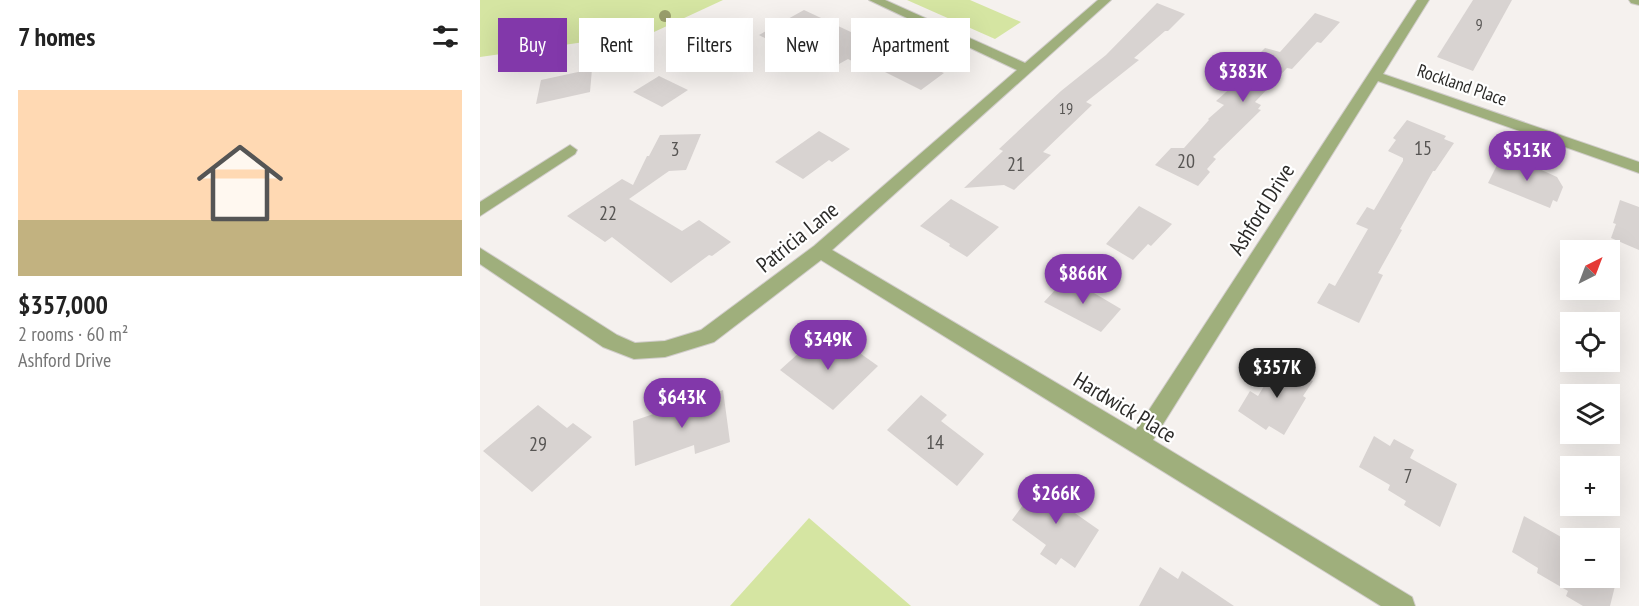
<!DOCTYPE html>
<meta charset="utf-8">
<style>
body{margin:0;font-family:"PT Sans Narrow",sans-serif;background:#f2f2f2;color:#222;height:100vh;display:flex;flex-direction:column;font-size:22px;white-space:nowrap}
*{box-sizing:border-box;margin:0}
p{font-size:20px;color:#767676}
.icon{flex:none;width:33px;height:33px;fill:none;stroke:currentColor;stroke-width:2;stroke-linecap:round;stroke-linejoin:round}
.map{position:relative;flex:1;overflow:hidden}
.side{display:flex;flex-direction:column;background:#fff;width:480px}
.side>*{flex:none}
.guide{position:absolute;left:18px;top:18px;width:570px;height:54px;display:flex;gap:12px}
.needle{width:39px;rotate:42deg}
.controls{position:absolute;left:1080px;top:240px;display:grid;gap:12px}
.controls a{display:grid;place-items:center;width:60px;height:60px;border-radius:0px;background:#fff;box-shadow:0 6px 24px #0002;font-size:30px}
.price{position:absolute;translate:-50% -51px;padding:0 14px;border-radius:21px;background:#8238aa;color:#fff;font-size:20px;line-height:39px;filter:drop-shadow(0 2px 3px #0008)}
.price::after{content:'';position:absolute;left:50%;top:36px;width:18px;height:14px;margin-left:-9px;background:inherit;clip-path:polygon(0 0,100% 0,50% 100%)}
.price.on{background:#222;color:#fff}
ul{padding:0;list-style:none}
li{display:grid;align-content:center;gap:12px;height:318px;padding:0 18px}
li+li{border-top:2px solid #e0e0e0}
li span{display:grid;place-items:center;height:186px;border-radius:0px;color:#555}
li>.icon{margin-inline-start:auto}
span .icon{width:108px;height:108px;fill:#fffc;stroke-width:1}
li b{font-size:26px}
h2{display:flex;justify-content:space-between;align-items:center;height:72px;padding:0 18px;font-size:26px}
.tag{padding:0 21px;border-radius:0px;background:#fff;box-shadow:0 6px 24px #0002;font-size:21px;line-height:54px}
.tag.on{background:#8238aa;color:#fff}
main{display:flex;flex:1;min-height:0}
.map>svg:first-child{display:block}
.green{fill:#d5e5a2}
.building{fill:#d8d3d1}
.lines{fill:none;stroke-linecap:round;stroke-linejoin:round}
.minor-casing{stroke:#d1cdcb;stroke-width:2}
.minor{fill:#9faf7c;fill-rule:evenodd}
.tree{fill:#9a9f6c}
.labels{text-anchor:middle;stroke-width:4.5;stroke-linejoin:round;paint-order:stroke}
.far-number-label{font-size:16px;fill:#575553}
.far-street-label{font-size:18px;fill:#2c2b29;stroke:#fff}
.number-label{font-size:20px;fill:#575553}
.street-label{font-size:22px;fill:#2c2b29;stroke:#fff}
</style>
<main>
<section class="side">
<h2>7 homes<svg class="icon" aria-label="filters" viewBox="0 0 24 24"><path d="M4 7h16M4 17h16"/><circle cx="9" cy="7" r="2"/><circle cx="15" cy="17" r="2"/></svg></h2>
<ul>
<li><span style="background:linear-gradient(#ffd9b3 70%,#c2b280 0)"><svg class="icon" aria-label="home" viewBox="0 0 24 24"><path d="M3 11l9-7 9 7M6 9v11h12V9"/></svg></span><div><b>$357,000</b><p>2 rooms · 60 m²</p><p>Ashford Drive</p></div></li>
</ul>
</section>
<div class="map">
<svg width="1159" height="606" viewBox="0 0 1159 606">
<rect width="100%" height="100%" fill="#f5f1ee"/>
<g class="green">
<path d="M0,0H243L174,32L0,57Z"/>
<path d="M427,0H490L541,22L515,39Z"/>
<path d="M329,518L431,606H250Z"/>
</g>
<g class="building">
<path d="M993,0H1032L993,71L957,57Z"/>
<path d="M677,3L705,14L688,31H685L654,58L659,60L606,102L612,105L563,152L571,155L534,190L524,185L484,188L523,151L519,149L581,91L626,55Z"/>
<path d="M324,10L373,33L377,31L432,60L464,73L441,90L381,60L376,63L368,59L359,64L327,45L313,53L279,35Z"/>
<path d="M835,13L860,22L841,43L837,42L812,69L807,68L775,102L781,105L778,109L781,110L733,157L736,159L727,169L730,172L718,186L675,165L691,148H704L729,120L728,119L744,105L736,101L773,68L768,65L785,48L800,52Z"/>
<path d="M112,69L110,92L56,104L61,80Z"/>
<path d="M179,76L208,90L182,107L153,92Z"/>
<path d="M927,120L966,136L964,139L974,143L955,171H953L920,229L922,230L898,273L903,275L879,323L837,303L849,283L855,286L888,229L876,224L887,207L894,210L923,161V158L908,151L916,140L913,138Z"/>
<path d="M339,131L370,149L352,162L349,160L323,179L295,162Z"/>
<path d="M221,134L206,170L189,171L149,199L202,231L219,220L251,242L232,256L229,255L191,283L132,237L125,242L87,216L142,179L153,185L167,156H169L180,135Z"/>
<path d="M1021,157L1033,161L1035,158L1077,177L1083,187L1077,202L1073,200L1070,208L1008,183Z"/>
<path d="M471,199L519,227L487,257L469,246L470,244L440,226Z"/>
<path d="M1140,200L1159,207V250L1131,238L1136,224L1133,223Z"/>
<path d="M659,206L692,224L671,246L668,244L653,260L626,244Z"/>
<path d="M587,277L641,309L621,332L564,302Z"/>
<path d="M341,333L372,356L377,351L398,366L353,410L300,370Z"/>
<path d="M799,361L833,381L823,396L826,398L804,435L789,426L786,430L758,411L770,391L778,396Z"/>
<path d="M243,390L250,442L215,454L214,445L155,466L153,421Z"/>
<path d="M441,395L467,415L461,421L504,454L477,486L407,430Z"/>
<path d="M58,405L87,428L93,423L112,437L52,492L3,451Z"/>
<path d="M894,436L910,446L914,439L934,450L930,458L977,484L960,527L924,505L926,501L908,490L910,485L879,467Z"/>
<path d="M563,478L589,496L582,504L619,530L595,568L581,558L576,565L560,554L566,545L532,520Z"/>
<path d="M1044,516L1090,542V583L1092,578H1137L1130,606H1103L1086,596L1088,591L1057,573L1058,568L1032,552Z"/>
<path d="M680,567L698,579L702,571L754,606H659Z"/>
</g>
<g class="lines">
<g class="minor-casing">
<g id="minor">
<path d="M389,0H405L545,63L618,0H631L352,250L656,430L937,0H949L903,74L1159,162V173L898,81L673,440L932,597L935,606H901L341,260L234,342L185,357L154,359L123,347L0,264V248L137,335L155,343L185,341L221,330L334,246L537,70Z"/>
<path d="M1149,0H1159V5L1151,3Z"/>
<path d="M90,145L97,150L95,154L0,216V202Z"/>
</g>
</g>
<use href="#minor" class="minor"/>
</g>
<g class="tree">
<circle cx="185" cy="16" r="6"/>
<circle cx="71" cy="38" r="6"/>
</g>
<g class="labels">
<g class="far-number-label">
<text x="999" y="30">9</text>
<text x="586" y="114">19</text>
</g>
<g class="far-street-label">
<text transform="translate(982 85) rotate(19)" y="6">Rockland Place</text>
</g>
<g class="number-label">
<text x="943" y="155">15</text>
<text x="195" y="156">3</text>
<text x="706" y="168">20</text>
<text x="536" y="171">21</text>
<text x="128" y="220">22</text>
<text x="455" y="449">14</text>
<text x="58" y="451">29</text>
<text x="928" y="483">7</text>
</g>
<g class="street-label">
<text transform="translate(781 209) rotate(-58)" y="8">Ashford Drive</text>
<text transform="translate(317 237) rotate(-39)" y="8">Patricia Lane</text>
<text transform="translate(645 407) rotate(31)" y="8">Hardwick Place</text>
</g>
</g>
</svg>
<div class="controls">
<a><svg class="needle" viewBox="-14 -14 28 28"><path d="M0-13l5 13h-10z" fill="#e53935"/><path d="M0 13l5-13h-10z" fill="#767676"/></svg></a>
<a><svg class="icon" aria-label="locate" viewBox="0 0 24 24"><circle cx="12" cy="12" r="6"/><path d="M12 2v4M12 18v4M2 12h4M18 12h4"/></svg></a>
<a><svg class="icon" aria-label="layers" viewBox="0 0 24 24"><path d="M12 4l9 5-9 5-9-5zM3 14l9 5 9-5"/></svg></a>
<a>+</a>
<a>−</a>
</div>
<b class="price" style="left:763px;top:103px">$383K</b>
<b class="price" style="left:1047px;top:182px">$513K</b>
<b class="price" style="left:603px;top:305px">$866K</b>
<b class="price" style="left:348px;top:371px">$349K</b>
<b class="price on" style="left:797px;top:399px">$357K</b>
<b class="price" style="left:202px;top:429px">$643K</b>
<b class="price" style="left:576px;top:525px">$266K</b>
<div class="guide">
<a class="tag on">Buy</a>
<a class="tag">Rent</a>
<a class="tag">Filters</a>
<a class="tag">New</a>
<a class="tag">Apartment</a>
</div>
</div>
</main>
